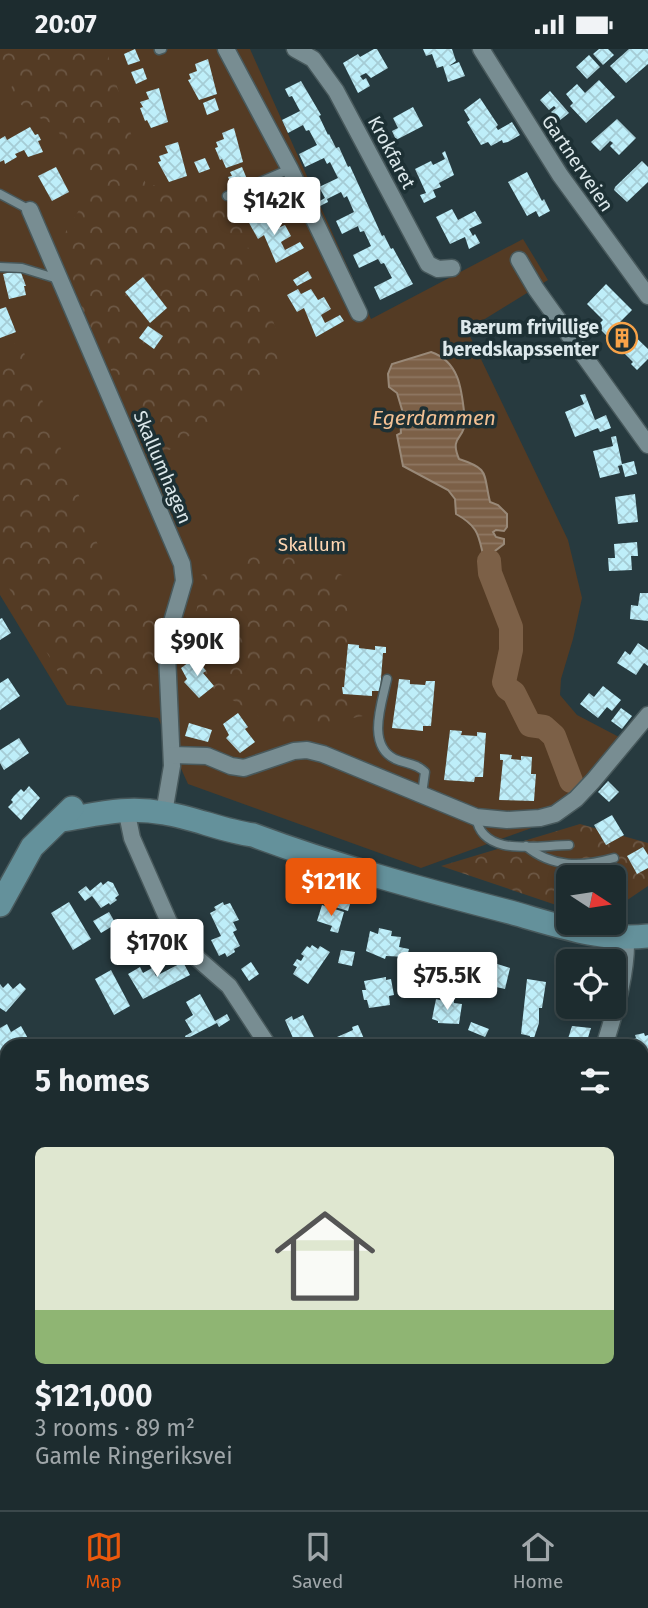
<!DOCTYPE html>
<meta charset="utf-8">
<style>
body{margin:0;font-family:"Fira Sans",sans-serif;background:#2a383b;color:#f1f3f6;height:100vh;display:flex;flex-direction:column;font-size:26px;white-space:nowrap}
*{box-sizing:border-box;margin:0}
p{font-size:23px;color:#a0a7aa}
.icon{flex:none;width:38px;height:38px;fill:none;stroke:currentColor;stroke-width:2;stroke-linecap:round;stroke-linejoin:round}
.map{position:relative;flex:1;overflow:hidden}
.sheet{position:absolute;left:0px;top:990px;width:649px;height:471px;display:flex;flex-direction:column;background:#1d2c2f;border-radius:21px 21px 0 0;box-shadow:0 4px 10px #0003,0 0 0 2px #3b484b}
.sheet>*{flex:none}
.needle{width:46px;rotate:102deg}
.buttons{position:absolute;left:556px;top:816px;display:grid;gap:14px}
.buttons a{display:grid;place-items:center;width:70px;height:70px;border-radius:10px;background:#1d2c2f;box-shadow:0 4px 10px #0003,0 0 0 2px #3b484b;font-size:35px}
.price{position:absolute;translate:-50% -60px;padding:0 16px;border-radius:7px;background:#fff;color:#222;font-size:23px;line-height:46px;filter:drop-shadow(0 2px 4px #0008)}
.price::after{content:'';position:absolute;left:50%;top:42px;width:21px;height:16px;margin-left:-10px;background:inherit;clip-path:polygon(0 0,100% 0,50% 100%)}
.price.selected{background:#ea580c;color:#fff}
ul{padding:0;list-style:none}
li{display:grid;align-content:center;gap:14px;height:371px;padding:0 35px}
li+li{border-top:2px solid #3b484b}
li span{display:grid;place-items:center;height:217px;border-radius:10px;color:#555}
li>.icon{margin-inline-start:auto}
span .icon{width:126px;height:126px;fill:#fffc;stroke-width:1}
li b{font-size:30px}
h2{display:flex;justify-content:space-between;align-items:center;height:84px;padding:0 35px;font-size:30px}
.status{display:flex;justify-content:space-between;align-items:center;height:49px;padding:0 35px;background:#1d2c2f;direction:ltr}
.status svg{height:19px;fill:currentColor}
.menu{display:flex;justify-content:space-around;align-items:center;height:98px;border-top:2px solid #3b484b;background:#1d2c2f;font-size:19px;color:#a0a7aa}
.menu a{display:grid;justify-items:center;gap:4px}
.menu .selected{color:#ea580c}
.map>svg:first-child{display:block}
.green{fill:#543b24}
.forest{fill:url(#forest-crowns)}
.water{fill:url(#water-rules);stroke:#998978;stroke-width:2}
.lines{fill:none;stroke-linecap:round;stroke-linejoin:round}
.river{stroke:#7c6047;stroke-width:24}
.building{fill:url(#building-cross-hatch)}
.lane-casing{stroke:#48595c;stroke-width:11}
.street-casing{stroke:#48595c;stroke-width:19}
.secondary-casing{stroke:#48595c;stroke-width:26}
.lane{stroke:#788d92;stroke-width:8}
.street{stroke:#788d92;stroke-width:16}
.secondary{stroke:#64919b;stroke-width:23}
.labels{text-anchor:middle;stroke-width:7;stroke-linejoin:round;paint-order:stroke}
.street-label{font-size:19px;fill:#dce8eb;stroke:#1d3034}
.poi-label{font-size:19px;font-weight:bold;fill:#dce8eb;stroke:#1d3034;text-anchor:end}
.park-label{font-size:19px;fill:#fed6b2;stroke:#1d3034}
.water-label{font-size:21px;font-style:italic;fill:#f3c194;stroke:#1d3034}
</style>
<div class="status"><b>20:07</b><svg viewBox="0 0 49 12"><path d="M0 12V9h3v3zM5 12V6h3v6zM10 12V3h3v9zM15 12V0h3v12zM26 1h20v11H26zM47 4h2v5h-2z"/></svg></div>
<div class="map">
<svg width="648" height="1461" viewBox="0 0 648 1461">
<defs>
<pattern id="forest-crowns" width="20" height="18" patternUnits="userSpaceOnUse" patternTransform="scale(1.75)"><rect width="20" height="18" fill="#543b24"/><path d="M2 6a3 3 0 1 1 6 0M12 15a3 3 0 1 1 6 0" fill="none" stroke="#6c5744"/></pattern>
<pattern id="water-rules" width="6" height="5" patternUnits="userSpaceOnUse" patternTransform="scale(1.75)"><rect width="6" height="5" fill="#7c6047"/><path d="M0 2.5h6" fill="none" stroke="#8e7762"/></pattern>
<pattern id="building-cross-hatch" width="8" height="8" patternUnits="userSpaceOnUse" patternTransform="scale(1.75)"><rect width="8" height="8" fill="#beeef9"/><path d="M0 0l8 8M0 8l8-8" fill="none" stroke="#a5ccd5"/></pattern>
</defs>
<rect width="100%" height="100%" fill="#273a3f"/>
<path class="green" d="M0,0H250L371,270L523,190L548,231L467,281L568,491L582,549L573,590L561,630L560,646L577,666L619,688L565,767L421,819L188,735L158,669L67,656L0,546Z"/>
<g class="forest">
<path d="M0,0H106L146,136L228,139L288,316L154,412L76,247L65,184L90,143L55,76L33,66L10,46L15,22L6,11L0,14Z"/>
<path d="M20,293L114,538L154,555L152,648H73L0,524V299Z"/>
<path d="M276,499L342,526L363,667L284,683L189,624L201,526Z"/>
<path d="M580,775L648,794V837L614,860V828H569V859H565L441,817Z"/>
</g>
<path class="water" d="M431,303C461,313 462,344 465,372C465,391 449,386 459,410C490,420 483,424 490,453L498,456L507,465V478L504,482L496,481L493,483L496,488L504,490V495L495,502L491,511L485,513C478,488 481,479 456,465L455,450L448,441L403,417L397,386L401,384L400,368L403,364L397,344L389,338L388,325L392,315Z"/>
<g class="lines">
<path class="river" d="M489,512L490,524L511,578V601L504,633L507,639L514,644L530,676L544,678L554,687L571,732"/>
</g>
<g class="building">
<path d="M135,0L140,12L128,16L124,5Z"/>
<path d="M374,0H377L388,19L371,29L366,24L360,27L363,31L366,29L370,37L358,44L343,14L358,5L360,8Z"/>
<path d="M423,0H452L456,12L449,17L459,13L465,27L448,33L443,17L437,19L432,5L426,7Z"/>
<path d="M599,0H608L614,6L603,16L593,5Z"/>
<path d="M629,0H648V15L626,34L610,17Z"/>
<path d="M589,6L600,18L587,30L576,18Z"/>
<path d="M208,10L217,45L199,51L188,31L191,30L189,25L197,22L195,15Z"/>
<path d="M143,19L147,30L136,35L131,23Z"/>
<path d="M599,31L615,48L586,74L570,57L573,54L566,45L577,35L585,44Z"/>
<path d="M301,32L321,66L319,67L328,86L329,85L336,99L339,98L348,118L350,117L382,187L384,186L391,200L393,199L413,235L380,251L374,238L392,229L384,214L381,215L378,210L359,219L353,206L371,197L364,182L360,183L358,177L342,185L336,172L354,163L347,147L344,149L341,143L327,150L328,153L320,157L318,153L325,149L319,138L338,129L330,113L327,115L324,109L305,118L299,105L317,96L309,81L306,82L303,76L288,84L282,71L300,62L292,47L289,48L285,40Z"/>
<path d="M159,39L168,73L151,79L147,71L145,72L140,59L143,58L140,53L149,50L146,43Z"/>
<path d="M550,42L569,64L559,72L551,63L556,59L554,57L549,61L540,51Z"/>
<path d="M215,49L219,61L207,66L203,54Z"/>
<path d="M480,49L498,76L496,78L498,81L512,73L520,86L508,93L503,94L502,91L491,97L488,93L481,96L467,73L470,71L464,61Z"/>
<path d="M413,58L423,77L396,91L392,82L398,79L393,69Z"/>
<path d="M617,70L636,89L619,106L610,97L613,94L610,92L600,102L591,93Z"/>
<path d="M30,78L35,86L38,85L41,91L38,92L43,103L28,108L24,101L15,105L17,108L5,115L4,111L0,113V90L5,87L7,91Z"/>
<path d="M234,79L243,113L226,119L222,110L220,111L215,99L218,98L216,93L224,90L222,84Z"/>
<path d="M178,93L187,127L169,133L158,113L161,112L159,107L168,104L165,97Z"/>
<path d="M445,102L454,126L439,134L441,138L433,141L436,148L424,154L420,146L426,144L415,120L431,112L433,116L445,110L442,104Z"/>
<path d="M205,109L210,120L199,124L194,113Z"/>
<path d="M642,112L648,118V133L627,153L614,141L615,138Z"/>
<path d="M56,118L69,143L52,152L38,127Z"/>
<path d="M242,118L247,130L231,135L228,128L232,127L230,123Z"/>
<path d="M527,123L542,152L544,150L550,162L539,168L536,162L527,167L508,133Z"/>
<path d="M268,149L272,156L257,164L253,158Z"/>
<path d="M452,160L458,171L475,162L482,174L469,180L473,187L475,185L480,194L469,200L465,188L450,195L436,168Z"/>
<path d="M259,167L261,172L272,167L278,179L285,176L291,187L281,193L285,201L300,193L304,199L276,214L264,186L258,190L248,172Z"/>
<path d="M20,221L26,237H24L26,246L9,250L3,225Z"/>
<path d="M308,222L312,229L297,237L293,231Z"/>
<path d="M143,228L167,259L150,274L125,243Z"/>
<path d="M606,235L632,261L620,273L648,300V310L637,321L631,315L633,313L597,277L603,271L587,255Z"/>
<path d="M298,240L301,245L311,240L318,251L324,248L331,260L321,266L325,274L340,266L344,272L316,288L304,259L297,263L287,246Z"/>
<path d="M6,258L16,283L0,289V260Z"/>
<path d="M148,277L163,287L154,300L139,289Z"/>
<path d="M585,345L595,371L606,366L611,379L600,383L598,379L575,388L565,363L584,355L580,346Z"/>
<path d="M616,387L622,415L634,412L637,425L625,428L622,416L618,417L620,424L600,429L593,402L613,397L611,388Z"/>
<path d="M635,445L638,473L618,475L615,448Z"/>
<path d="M637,493L638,507H631L632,521L609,522L608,509H615L614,495Z"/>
<path d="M640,544H648V572L630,570L631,556L638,557Z"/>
<path d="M2,569L11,584L0,591V570Z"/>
<path d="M638,594L648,601V617L644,614L636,626L617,614L625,602L630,606Z"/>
<path d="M348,595L359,596V599L375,601V597L386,598V604H383L380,642H372V647L343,645L342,638H344Z"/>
<path d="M196,608L206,622L203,624L214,637L199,649L184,633L187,630L181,619Z"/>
<path d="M8,629L20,647L0,661V634Z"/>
<path d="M399,630L410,631V635L425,636L426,632H435L431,677H423V682L392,679Z"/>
<path d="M603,637L621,651L612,662L607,658L598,669L580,655L589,644L594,648Z"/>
<path d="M621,659L632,667L622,680L611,672Z"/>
<path d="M238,664L248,678L245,680L255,693L240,704L226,689L229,686L223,675Z"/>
<path d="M189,674L212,681L208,693L185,687Z"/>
<path d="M450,681L462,682L461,686L477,687V683L486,684L483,728H475L474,733L444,731Z"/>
<path d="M19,689L29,704L4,721L0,714V701Z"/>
<path d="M500,705L512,706L511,710L521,711V707L532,708L531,725H536L534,752L499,751L503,711H500Z"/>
<path d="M608,732L619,743L609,753L598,743Z"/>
<path d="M29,737L40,749L21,771L8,758L13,753L11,751L14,747L21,740L24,743Z"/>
<path d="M612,766L624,786L606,796L594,776Z"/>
<path d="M643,798L648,806V819L637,825L627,807Z"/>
<path d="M108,832L113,834L119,846L115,849L117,851L110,856L109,854L101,859L92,847L85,852L78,843L86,837L90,842L101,833L103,836Z"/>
<path d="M336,842L352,848L348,862L332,857Z"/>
<path d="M69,853L91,890L73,901L51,864Z"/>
<path d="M223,853L224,856L230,854L239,871L233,873L237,881L233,883L240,897L234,900L235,903L227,908L225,904L219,907L211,891L221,887L210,864L216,861L214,858Z"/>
<path d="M322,856L344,863L338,884L330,882L332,877L317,872Z"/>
<path d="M109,863L116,875L101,884L93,872Z"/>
<path d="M379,879L392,882L391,887L401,888L399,898L409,900L407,908L386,907L385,910L366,902L370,882L378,885Z"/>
<path d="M312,896L318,900L320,897L330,903L308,935L293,925L297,918L293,916L297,910L301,912L304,907L301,905L307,897L310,899Z"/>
<path d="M341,901L355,903L352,917L338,914Z"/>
<path d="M477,912L487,914L488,912L510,919L505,940L496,938L495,941L492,940L491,945L487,944L484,943L485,939L482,938V935L473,933Z"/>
<path d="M183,913L190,926L143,950L128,925L140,918L143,924L152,919L156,927Z"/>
<path d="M251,913L259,925L249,932L241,920Z"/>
<path d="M111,921L130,957L114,966L95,930Z"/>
<path d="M386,928V931L391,930L394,946L389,947L390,956L369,959L367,951H364L362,941H366L364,932Z"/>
<path d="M527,930L546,933L542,959H539V974L533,992H529L530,987L521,985Z"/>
<path d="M8,934L13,940L20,934L26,940L6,963L0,959V935L3,939Z"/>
<path d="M569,942V957H590L584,960L585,965L576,967L575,961L566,963L563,943Z"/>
<path d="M200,945L215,972L227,965L230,971L219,978L217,974L186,990L185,987L192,983L185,971L193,966L186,953Z"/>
<path d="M445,948L454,950V954L462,955L459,975L438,974V972L432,970L436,950L444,952Z"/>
<path d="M303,966L315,990L297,998L285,971L292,967L293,971Z"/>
<path d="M471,973L489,980L485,988L468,981Z"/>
<path d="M7,975L11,983L21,977L30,993L21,998H7L6,1006L0,1010V979Z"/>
<path d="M358,976L365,992L362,994L364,998H341L337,988L353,981L352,978Z"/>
<path d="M572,977L591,979L585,998L566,996Z"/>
<path d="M644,984L645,987L648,986V1012L642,1013V998H629L628,991L636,989L635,986Z"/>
<path d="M3,1129L7,1136V1159L0,1163V1130Z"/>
<path d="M648,1235V1276L642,1280V1240Z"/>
<path d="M648,1317V1358L646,1354L642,1356V1319Z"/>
<path d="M0,1319L7,1331V1349L2,1353Z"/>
<path d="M0,1393L7,1397L3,1405L7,1407V1428L0,1424Z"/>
<path d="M132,1454H156L160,1461H128L126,1458Z"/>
<path d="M228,1454H252L254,1457L246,1461H231Z"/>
<path d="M283,1454H324L312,1461H286Z"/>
<path d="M593,1454L623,1456L628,1454L632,1461H591L589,1458Z"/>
</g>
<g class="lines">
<g class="lane-casing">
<g id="lane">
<path d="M159,1L162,0"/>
<path d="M0,145L30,161"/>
<path d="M227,147L290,120"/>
<path d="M0,218L22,219L58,230"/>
<path d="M387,630C382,654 366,696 395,710C406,715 416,714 425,723L422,745"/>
<path d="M476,768C482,809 538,796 569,796"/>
<path d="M526,797C552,819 582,818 614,809"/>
</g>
</g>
<g class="street-casing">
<g id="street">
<path d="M226,0L290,120L359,264"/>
<path d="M295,0L313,10L336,42L428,215L438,220L452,219"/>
<path d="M481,0L560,126L648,247"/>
<path d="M30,161L182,515L184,532L169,583L167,605L172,717L164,764"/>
<path d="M519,211L536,240L648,396"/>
<path d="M172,706L207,707L231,717L244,719L294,702L307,701L323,705L476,768L507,771L540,769L555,765L576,750L593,732L648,666"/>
<path d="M126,760L132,789L169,873L197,909L229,937L269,998"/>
<path d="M604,998C615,962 627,926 626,889"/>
<path d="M0,1065L7,1078"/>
<path d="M642,1145L648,1156"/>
<path d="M642,1289L648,1286"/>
<path d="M0,1370L7,1374"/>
<path d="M202,1454L206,1461"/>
<path d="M506,1454L510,1461"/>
</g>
</g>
<g class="secondary-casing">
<g id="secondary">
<path d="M62,771C99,765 126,757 164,764C195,769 223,782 253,786C336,817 421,840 506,862C551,874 600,893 648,887"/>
<path d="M0,856L32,798L72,759"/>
</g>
</g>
<use href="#lane" class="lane"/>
<use href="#street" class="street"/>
<use href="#secondary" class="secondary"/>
</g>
<defs>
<g id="building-ring" transform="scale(1.575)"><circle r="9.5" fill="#1d3034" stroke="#f7a248" stroke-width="1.5"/><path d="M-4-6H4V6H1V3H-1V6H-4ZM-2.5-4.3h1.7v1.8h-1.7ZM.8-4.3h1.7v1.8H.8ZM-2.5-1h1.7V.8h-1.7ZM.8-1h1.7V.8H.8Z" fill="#f7a248"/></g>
</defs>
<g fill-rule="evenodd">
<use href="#building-ring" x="622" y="289"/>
</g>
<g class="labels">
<g class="street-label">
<text transform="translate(392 103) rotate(62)" y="7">Krokfaret</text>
<text transform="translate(578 114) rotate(56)" y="7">Gartnerveien</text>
<text transform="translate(163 418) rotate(67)" y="7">Skallumhagen</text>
</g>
<g class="poi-label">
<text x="599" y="285">Bærum frivillige<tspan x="599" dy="22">beredskapssenter</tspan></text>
</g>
<g class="park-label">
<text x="312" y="502">Skallum</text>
</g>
<g class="water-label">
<text x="434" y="376">Egerdammen</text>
</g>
</g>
</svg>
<div class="buttons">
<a><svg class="needle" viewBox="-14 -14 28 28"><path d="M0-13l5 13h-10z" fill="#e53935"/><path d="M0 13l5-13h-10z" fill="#a0a7aa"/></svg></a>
<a><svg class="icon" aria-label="locate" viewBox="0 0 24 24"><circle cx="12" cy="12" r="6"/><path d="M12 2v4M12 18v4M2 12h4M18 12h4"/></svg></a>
</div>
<b class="price" style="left:274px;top:188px">$142K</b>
<b class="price" style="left:197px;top:629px">$90K</b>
<b class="price selected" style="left:331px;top:869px">$121K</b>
<b class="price" style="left:157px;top:930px">$170K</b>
<b class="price" style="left:447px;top:963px">$75.5K</b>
<section class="sheet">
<h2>5 homes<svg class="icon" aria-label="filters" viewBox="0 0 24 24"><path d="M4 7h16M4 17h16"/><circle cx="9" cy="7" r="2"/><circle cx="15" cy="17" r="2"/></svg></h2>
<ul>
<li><span style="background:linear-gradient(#dfe7d0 75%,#8fb573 0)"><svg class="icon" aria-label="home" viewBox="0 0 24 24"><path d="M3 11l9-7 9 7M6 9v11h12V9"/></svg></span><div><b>$121,000</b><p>3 rooms · 89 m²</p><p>Gamle Ringeriksvei</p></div></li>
</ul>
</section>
</div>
<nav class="menu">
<a class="selected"><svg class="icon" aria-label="map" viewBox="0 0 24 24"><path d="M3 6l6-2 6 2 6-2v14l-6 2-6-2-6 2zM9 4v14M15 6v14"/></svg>Map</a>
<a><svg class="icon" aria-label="saved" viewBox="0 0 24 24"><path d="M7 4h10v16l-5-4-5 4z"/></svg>Saved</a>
<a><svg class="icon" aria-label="home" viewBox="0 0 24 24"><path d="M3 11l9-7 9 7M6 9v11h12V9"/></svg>Home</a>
</nav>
